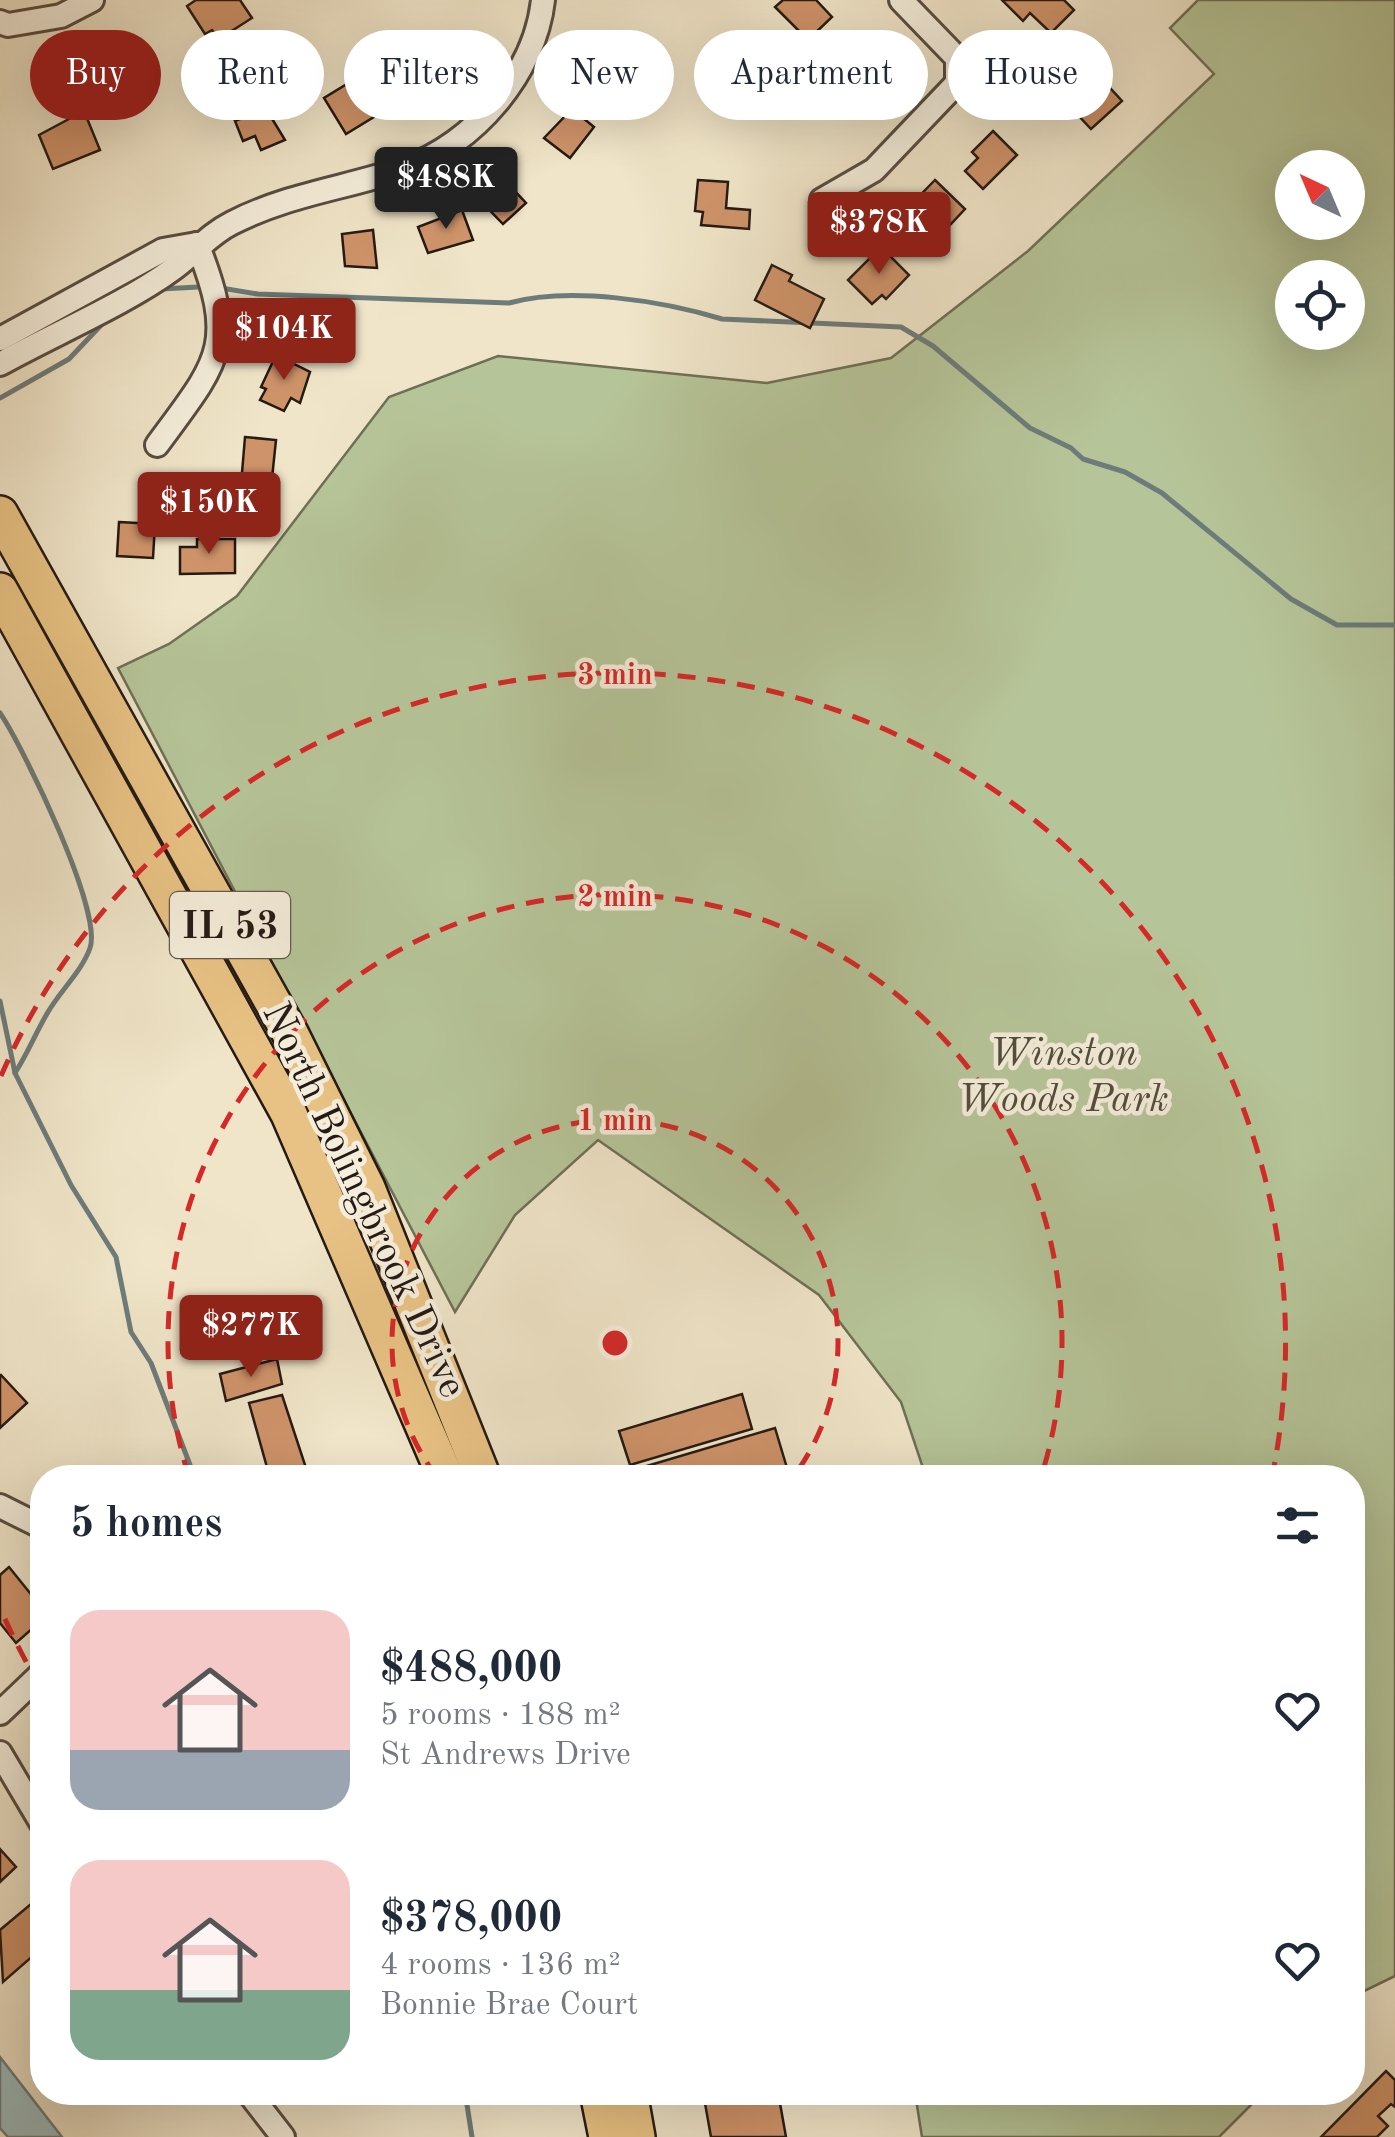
<!DOCTYPE html>
<meta charset="utf-8">
<style>
body{margin:0;font-family:"Old Standard TT",serif;background:#f2f2f3;color:#1f2937;height:100vh;display:flex;flex-direction:column;font-size:38px;white-space:nowrap}
*{box-sizing:border-box;margin:0}
p{font-size:32px;color:#747a83}
.icon{flex:none;width:55px;height:55px;fill:none;stroke:currentColor;stroke-width:2;stroke-linecap:round;stroke-linejoin:round}
.map{position:relative;flex:1;overflow:hidden}
.details{position:absolute;left:30px;top:1465px;width:1335px;height:640px;display:flex;flex-direction:column;background:#fff;border-radius:40px;box-shadow:0 10px 40px #0002}
.details>*{flex:none}
.top-card{position:absolute;left:30px;top:30px;width:1335px;height:90px;display:flex;gap:20px}
.needle{width:65px;rotate:316deg}
.tools{position:absolute;left:1275px;top:150px;display:grid;gap:20px}
.tools a{display:grid;place-items:center;width:90px;height:90px;border-radius:50%;background:#fff;box-shadow:0 10px 40px #0002;font-size:50px}
.price{position:absolute;translate:-50% -85px;padding:0 22px;border-radius:10px;background:#8f2418;color:#fff;font-size:32px;line-height:65px;filter:drop-shadow(0 2px 5px #0008)}
.price::after{content:'';position:absolute;left:50%;top:60px;width:30px;height:22px;margin-left:-15px;background:inherit;clip-path:polygon(0 0,100% 0,50% 100%)}
.price.selected{background:#222;color:#fff}
ul{padding:0;list-style:none}
li{display:flex;align-items:center;gap:30px;height:250px;padding:0 40px}
li span{display:grid;place-items:center;flex:none;width:280px;height:200px;border-radius:30px;color:#555}
li>.icon{margin-inline-start:auto}
span .icon{width:120px;height:120px;fill:#fffc;stroke-width:1}
li b{font-size:42px}
h2{display:flex;justify-content:space-between;align-items:center;height:120px;padding:0 40px;font-size:42px}
.pill{padding:0 35px;border-radius:45px;background:#fff;box-shadow:0 10px 40px #0002;font-size:35px;line-height:90px}
.pill.selected{background:#8f2418;color:#fff}
.map>svg:first-child{display:block}
.green{fill:#b6c599;stroke:#6e7056;stroke-width:2.5;fill-rule:evenodd}
.water{fill:#9dbdbf;stroke:#6d7c7b;stroke-width:2.5}
.lines{fill:none;stroke-linecap:round;stroke-linejoin:round}
.stream{stroke:#6d7c7b;stroke-width:5}
.building{fill:#cf936a;stroke:#251a14;stroke-width:2.5}
.minor-casing{stroke:#584d41;stroke-width:28}
.primary-casing{stroke:#251a14;stroke-width:40}
.minor{stroke:#f5eedc;stroke-width:22}
.primary{stroke:#e8c284;stroke-width:35}
.ring{fill:none;stroke:#d62828;stroke-width:5;stroke-dasharray:18 12}
.labels{text-anchor:middle;stroke-width:9;stroke-linejoin:round;paint-order:stroke}
.shield{fill:#f5eedc;stroke:#635a50;stroke-width:2.5}
.shield-label{font-size:38px;font-weight:bold;fill:#251a14}
.park-label{font-size:40px;font-style:italic;fill:#504d3c;stroke:#f5eedc}
.street-label{font-size:40px;fill:#251a14;stroke:#f5eedc}
.centre{fill:#d62828;stroke:#f5eedc;stroke-width:5}
.ring-label{font-size:30px;text-anchor:middle;font-weight:bold;fill:#d62828;stroke:#f5eedc;stroke-width:9;stroke-linejoin:round;paint-order:stroke}
</style>
<div class="map">
<svg width="1395" height="2137" viewBox="0 0 1395 2137">
<rect width="100%" height="100%" fill="#f0e5c9"/>
<filter id="stains"><feTurbulence type="fractalNoise" baseFrequency=".002" numOctaves="4"/><feColorMatrix values="0 0 0 0 .2 0 0 0 0 .09 0 0 0 0 .02 0 0 0 .5 -.17"/></filter>
<radialGradient id="worn" r=".72"><stop offset=".6" stop-color="#630" stop-opacity="0"/><stop offset="1" stop-color="#630" stop-opacity=".3"/></radialGradient>
<g class="green">
<path d="M1198,0H1395V1976L1364,1991L1353,2003L1352,1478L926,1477L901,1402L819,1295L598,1140L515,1215L455,1312L118,668L169,644L237,596L389,397L498,356L767,383L891,358L1028,251L1214,74L1170,28ZM1292,168H1348V222H1292ZM1292,278H1348V332H1292Z"/>
<path d="M915,2093V2092L1263,2093L1219,2137H922Z"/>
</g>
<path class="water" d="M0,2057L62,2137H8L0,2128Z"/>
<g class="lines">
<g class="stream">
<path d="M221,288L258,294L509,303C570,286 663,301 722,319L901,327L933,346L1030,428L1071,448L1083,459L1125,472L1162,493L1291,599L1337,625H1395"/>
<path d="M161,289L198,287"/>
<path d="M0,398L69,359L105,321"/>
<path d="M0,713C23,747 103,911 90,948C82,971 60,991 48,1012C36,1032 28,1053 15,1073"/>
<path d="M0,1001L15,1073L71,1185L116,1257L131,1332L151,1363L195,1478"/>
<path d="M465,2092L472,2137"/>
</g>
</g>
<g class="building">
<path d="M196,0H240L252,18L219,39L212,30L205,34L187,6Z"/>
<path d="M783,0H816L832,17L808,40L775,7Z"/>
<path d="M1002,0H1064L1074,10L1051,33L1030,13L1023,21Z"/>
<path d="M441,45L453,73L406,94L394,65Z"/>
<path d="M870,53L891,74L850,114L829,93Z"/>
<path d="M1089,65L1122,101L1091,129L1077,114L1085,106L1081,101L1085,97L1071,81Z"/>
<path d="M360,76L382,112L346,134L324,98Z"/>
<path d="M285,81L294,101L268,112L285,140L261,150L255,136L243,141L235,121L247,116L240,99Z"/>
<path d="M572,109L594,127L570,158L544,138Z"/>
<path d="M84,111L100,150L53,169L39,135Z"/>
<path d="M993,131L1017,155L983,189L965,171L978,158L972,152Z"/>
<path d="M495,170L526,203L503,224L472,192Z"/>
<path d="M698,180L728,182L726,208L750,210L749,229L701,225L703,212L695,211Z"/>
<path d="M935,180L965,209L934,242L904,212Z"/>
<path d="M462,210L473,240L428,253L418,227Z"/>
<path d="M373,230L377,268L345,266L342,234Z"/>
<path d="M881,247L909,275L886,299L882,295L872,304L848,280Z"/>
<path d="M772,265L792,275L789,281L824,299L810,328L755,300Z"/>
<path d="M276,355L310,372L300,403L291,398L284,411L260,400L266,389L261,387Z"/>
<path d="M245,437L276,440L271,488L241,485Z"/>
<path d="M119,522L155,524L153,558L117,556Z"/>
<path d="M197,539H235V573L180,574V547H197Z"/>
<path d="M277,1359L282,1384L226,1401L220,1374Z"/>
<path d="M1,1375L27,1403L0,1428V1376Z"/>
<path d="M742,1394L752,1429L630,1465L619,1431Z"/>
<path d="M282,1395L307,1471L270,1478L249,1403Z"/>
<path d="M775,1428L790,1478H613V1476Z"/>
<path d="M9,1567L42,1608V1620L16,1643L0,1623V1575Z"/>
<path d="M0,1849L16,1867L0,1882Z"/>
<path d="M37,1899L42,1906V1948L3,1982L0,1930Z"/>
<path d="M1386,2071L1395,2080V2107L1391,2104L1378,2116L1388,2126L1377,2137H1321Z"/>
<path d="M703,2092H778L786,2137H711Z"/>
</g>
<g class="lines">
<g class="minor-casing">
<g id="minor">
<path d="M0,22L8,25L61,16L92,0"/>
<path d="M822,200L874,170L957,83V58L901,0"/>
<path d="M0,339L163,250L197,244"/>
<path d="M0,364C52,335 127,303 173,269C194,254 208,235 232,223C288,194 347,188 405,168C474,144 535,73 543,0"/>
<path d="M157,445C218,362 238,346 197,244"/>
<path d="M0,1506L42,1527"/>
<path d="M0,1713L42,1673"/>
<path d="M0,1753L42,1824"/>
<path d="M248,2092L283,2137"/>
</g>
</g>
<g class="primary-casing">
<g id="primary">
<path d="M0,514L290,1033L367,1188L483,1478"/>
<path d="M0,591L289,1114L446,1478"/>
<path d="M598,2092L607,2137"/>
<path d="M629,2092L637,2137"/>
</g>
</g>
<use href="#minor" class="minor"/>
<use href="#primary" class="primary"/>
</g>
<g class="ring">
<path d="M437 1477A223 223 0 1 1 793 1477"/>
<path d="M189 1477A447 447 0 1 1 1041 1477"/>
<path d="M41 1688A670 670 0 0 1 1 1610M1 1076A670 670 0 0 1 1272 1477"/>
</g>
<g class="labels">
<rect class="shield" x="170" y="892" width="120" height="66" rx="8"/>
<g class="shield-label">
<text x="230" y="938">IL 53</text>
</g>
<g class="park-label">
<text x="1063" y="1065">Winston<tspan x="1063" dy="46">Woods Park</tspan></text>
</g>
<g class="street-label">
<text transform="translate(366 1199) rotate(65)" y="14">North Bolingbrook Drive</text>
</g>
</g>
<circle cx="615" cy="1343" r="15" class="centre"/>
<g class="ring-label">
<text x="615" y="684">3 min</text>
<text x="615" y="906">2 min</text>
<text x="615" y="1130">1 min</text>
</g>
<rect width="100%" height="100%" filter="url(#stains)"/>
<rect width="100%" height="100%" fill="url(#worn)"/>
</svg>
<div class="tools">
<a><svg class="needle" viewBox="-14 -14 28 28"><path d="M0-13l5 13h-10z" fill="#e53935"/><path d="M0 13l5-13h-10z" fill="#747a83"/></svg></a>
<a><svg class="icon" aria-label="locate" viewBox="0 0 24 24"><circle cx="12" cy="12" r="6"/><path d="M12 2v4M12 18v4M2 12h4M18 12h4"/></svg></a>
</div>
<b class="price selected" style="left:446px;top:232px">$488K</b>
<b class="price" style="left:879px;top:277px">$378K</b>
<b class="price" style="left:284px;top:383px">$104K</b>
<b class="price" style="left:209px;top:557px">$150K</b>
<b class="price" style="left:251px;top:1380px">$277K</b>
<div class="top-card">
<a class="pill selected">Buy</a>
<a class="pill">Rent</a>
<a class="pill">Filters</a>
<a class="pill">New</a>
<a class="pill">Apartment</a>
<a class="pill">House</a>
</div>
<section class="details">
<h2>5 homes<svg class="icon" aria-label="filters" viewBox="0 0 24 24"><path d="M4 7h16M4 17h16"/><circle cx="9" cy="7" r="2"/><circle cx="15" cy="17" r="2"/></svg></h2>
<ul>
<li><span style="background:linear-gradient(#f6c9c9 70%,#9aa5b1 0)"><svg class="icon" aria-label="home" viewBox="0 0 24 24"><path d="M3 11l9-7 9 7M6 9v11h12V9"/></svg></span><div><b>$488,000</b><p>5 rooms · 188 m²</p><p>St Andrews Drive</p></div><svg class="icon" aria-label="heart" viewBox="0 0 24 24"><path d="M12 20l-8-8c-3-5 5-10 8-4 3-6 11-1 8 4z"/></svg></li>
<li><span style="background:linear-gradient(#f6c9c9 65%,#7fa58c 0)"><svg class="icon" aria-label="home" viewBox="0 0 24 24"><path d="M3 11l9-7 9 7M6 9v11h12V9"/></svg></span><div><b>$378,000</b><p>4 rooms · 136 m²</p><p>Bonnie Brae Court</p></div><svg class="icon" aria-label="heart" viewBox="0 0 24 24"><path d="M12 20l-8-8c-3-5 5-10 8-4 3-6 11-1 8 4z"/></svg></li>
</ul>
</section>
</div>
